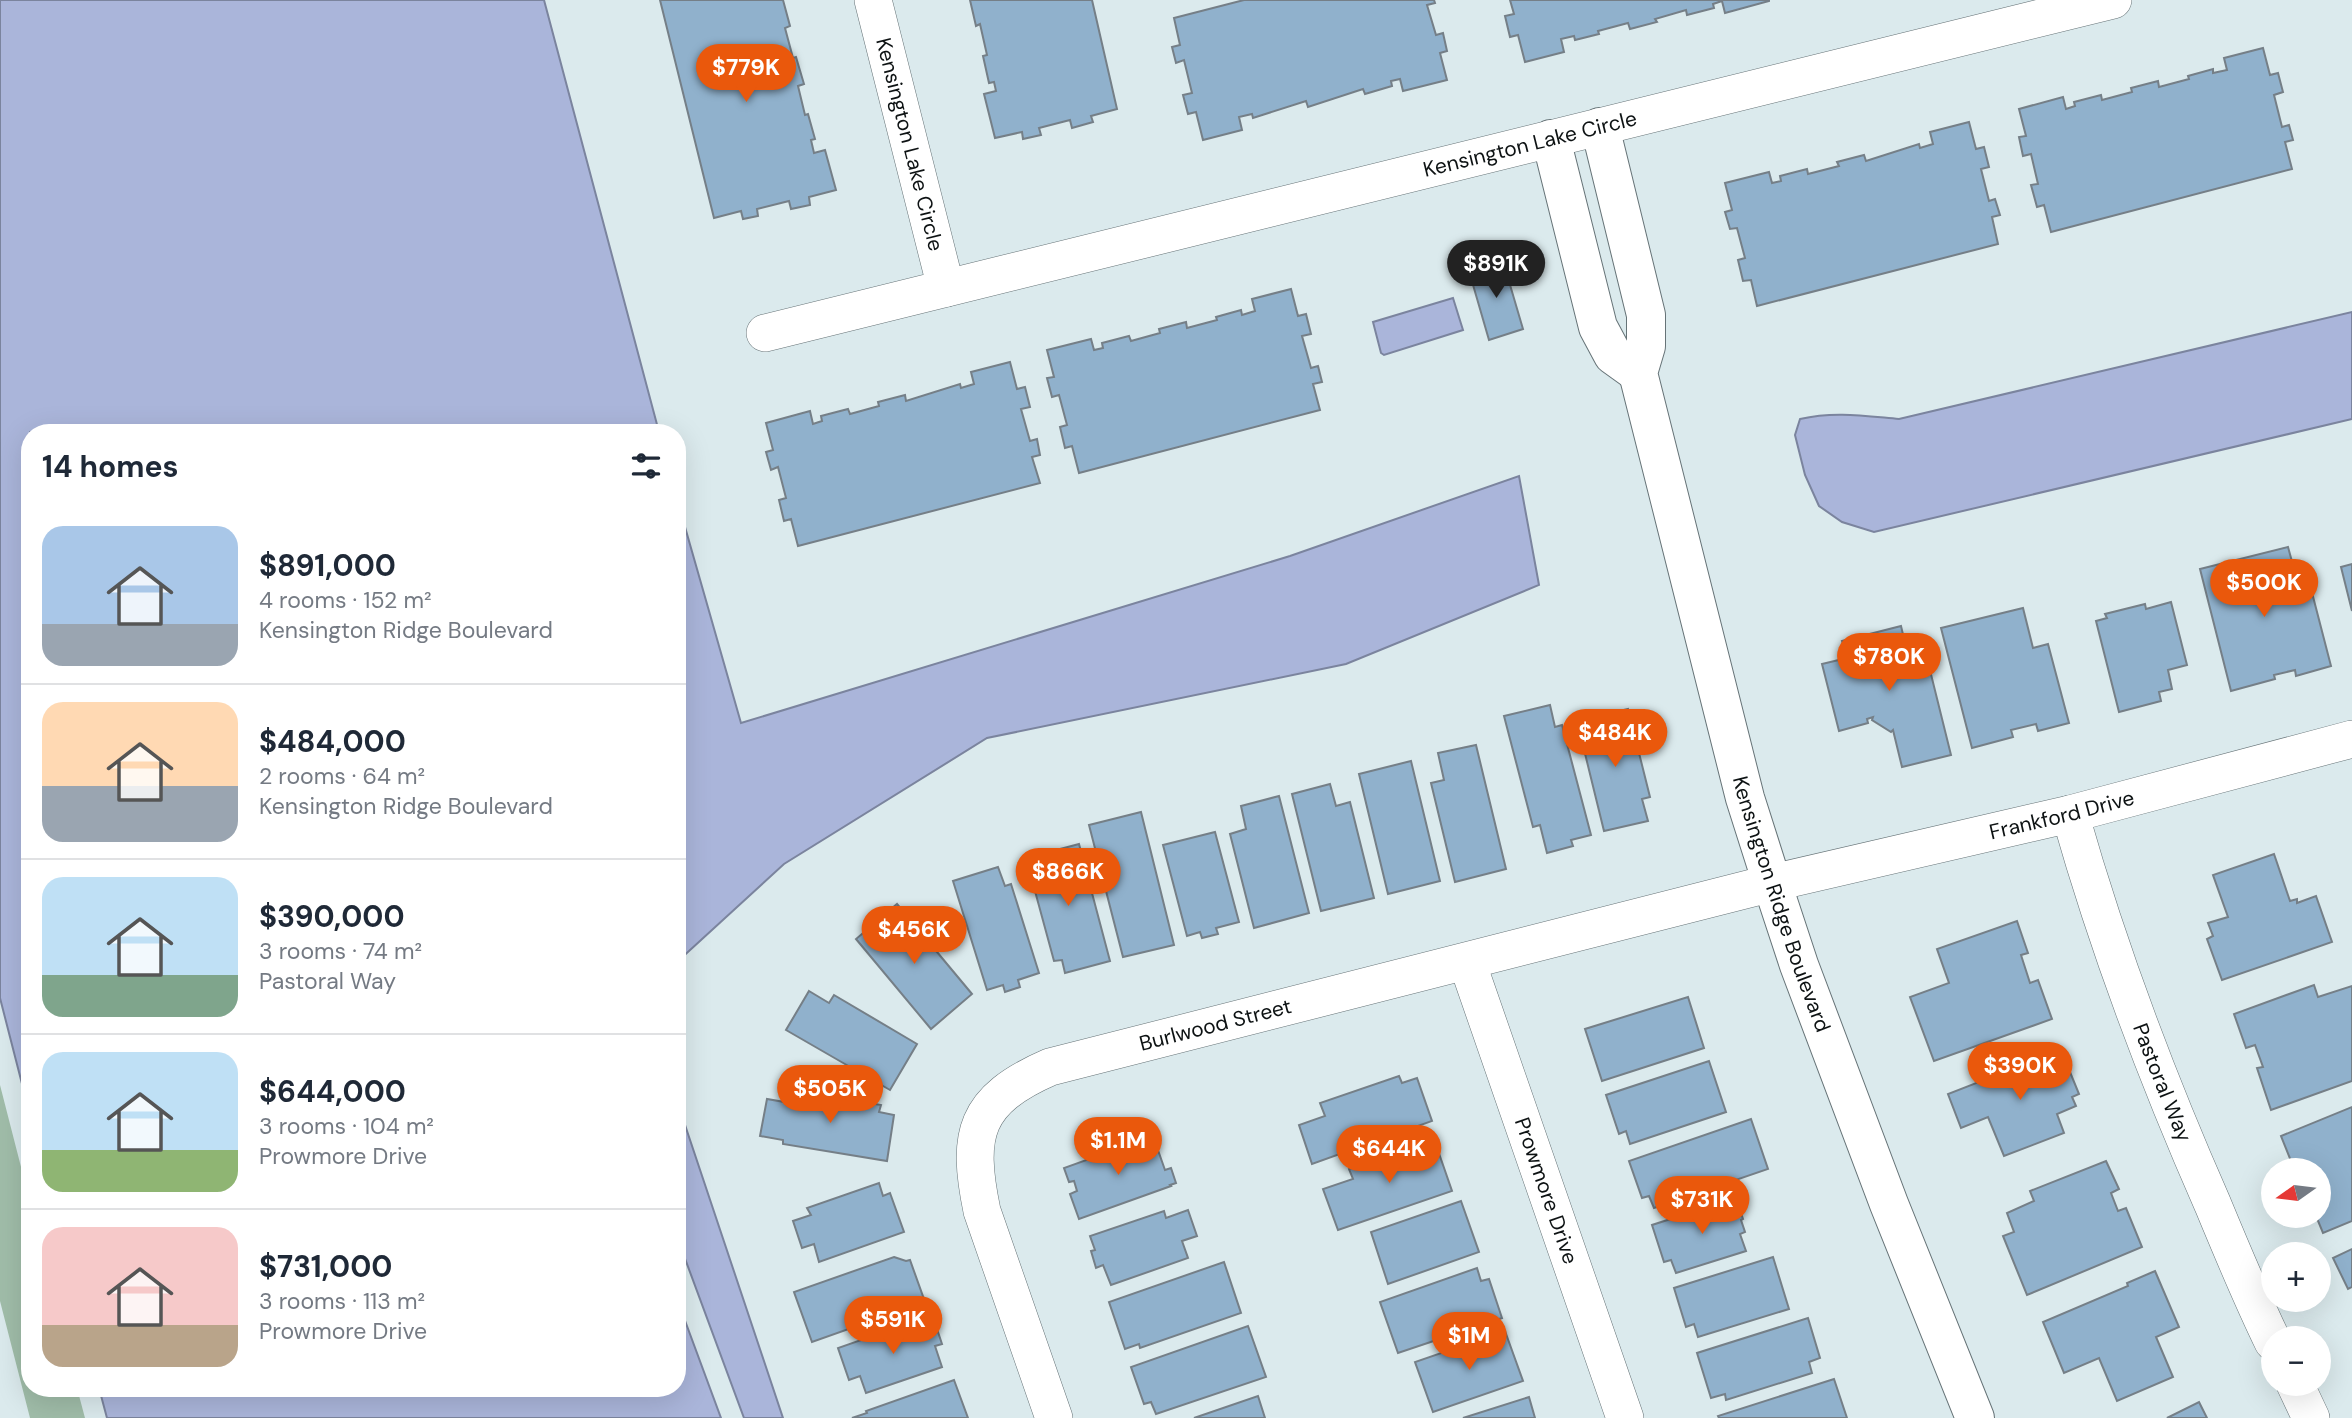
<!DOCTYPE html>
<meta charset="utf-8">
<style>
body{margin:0;font-family:"DM Sans",sans-serif;background:#f6f6f7;color:#1f2937;height:100vh;display:flex;flex-direction:column;font-size:26px;white-space:nowrap}
*{box-sizing:border-box;margin:0}
p{font-size:23px;color:#747a83}
.icon{flex:none;width:38px;height:38px;fill:none;stroke:currentColor;stroke-width:2;stroke-linecap:round;stroke-linejoin:round}
.map{position:relative;flex:1;overflow:hidden}
.panel{position:absolute;left:21px;top:424px;width:665px;height:973px;display:flex;flex-direction:column;background:#fff;border-radius:28px;box-shadow:0 7px 28px #0002}
.panel>*{flex:none}
.needle{width:46px;rotate:256deg}
.fabs{position:absolute;left:2261px;top:1158px;display:grid;gap:14px}
.fabs a{display:grid;place-items:center;width:70px;height:70px;border-radius:50%;background:#fff;box-shadow:0 7px 28px #0002;font-size:35px}
.price{position:absolute;translate:-50% -60px;padding:0 16px;border-radius:24px;background:#ea580c;color:#fff;font-size:23px;line-height:46px;filter:drop-shadow(0 2px 4px #0008)}
.price::after{content:'';position:absolute;left:50%;top:42px;width:21px;height:16px;margin-left:-10px;background:inherit;clip-path:polygon(0 0,100% 0,50% 100%)}
.price.selected{background:#222;color:#fff}
ul{padding:0;list-style:none}
li{display:flex;align-items:center;gap:21px;height:175px;padding:0 21px}
li+li{border-top:2px solid #e0e1e3}
li span{display:grid;place-items:center;flex:none;width:196px;height:140px;border-radius:21px;color:#555}
li>.icon{margin-inline-start:auto}
span .icon{width:84px;height:84px;fill:#fffc;stroke-width:1}
li b{font-size:30px}
h2{display:flex;justify-content:space-between;align-items:center;height:84px;padding:0 21px;font-size:30px}
.map>svg:first-child{display:block}
.green{fill:#a0bda9}
.water{fill:#aab5da;stroke:#7b849e;stroke-width:2}
.building{fill:#90b1cc;stroke:#757f87;stroke-width:2}
.lines{fill:none;stroke-linecap:round;stroke-linejoin:round}
.minor-casing{stroke:#667377;stroke-width:38}
.tertiary-casing{stroke:#667377;stroke-width:40}
.minor{stroke:#fff;stroke-width:37}
.tertiary{stroke:#fff;stroke-width:38}
.labels{text-anchor:middle;stroke-width:7;stroke-linejoin:round;paint-order:stroke}
.street-label{font-size:21px;fill:#0d1213;stroke:#dbeaed}
</style>
<div class="map">
<svg width="2352" height="1418" viewBox="0 0 2352 1418">
<rect width="100%" height="100%" fill="#dbeaed"/>
<path class="green" d="M0,1085L30,1202V1388H77L85,1418H30L0,1301Z"/>
<g class="water">
<path d="M0,0H544L659,432H30V1115L0,998Z"/>
<path d="M1453,298L1463,330L1384,355L1381,353L1373,322Z"/>
<path d="M2352,312V419L1874,532L1842,522L1819,506L1805,475L1795,435L1800,419C1834,411 1865,416 1899,419Z"/>
<path d="M1519,476L1539,585L1346,664L987,738L784,864L677,962V499L741,723L1290,556Z"/>
<path d="M677,1101L783,1418H744L677,1237Z"/>
<path d="M677,1299L721,1418H107L99,1388H677Z"/>
</g>
<g class="building">
<path d="M660,0H783L790,26L785,28L793,58L796,57L804,84L798,86L805,115L808,114L815,139L811,140L814,153L825,150L836,190L809,197L810,205L791,209L789,201L757,209L758,216L743,219L741,211L714,218Z"/>
<path d="M970,0H1092L1117,109L1091,116L1093,122L1072,128L1070,120L1039,128L1041,135L1023,139L1022,132L995,138L984,94L996,91L994,82L989,83L983,56L987,55L980,24L976,26Z"/>
<path d="M1244,0H1434L1435,3L1427,5L1436,35L1443,33L1447,51L1440,53L1447,80L1403,91L1400,79L1391,81L1392,86L1365,94L1363,89L1308,107L1306,101L1253,118L1252,114L1239,117L1242,130L1203,140L1196,112L1188,114L1183,95L1192,93L1184,60L1176,63L1172,47L1180,45L1174,18Z"/>
<path d="M1510,0H1769V1L1725,13L1722,1L1713,4L1714,8L1687,15L1686,10L1655,19L1657,22L1630,29L1628,23L1598,31L1599,34L1575,40L1574,36L1561,39L1564,52L1525,62L1518,35L1510,37L1505,16L1514,14Z"/>
<path d="M2263,48L2270,75L2278,73L2283,92L2274,95L2282,127L2289,125L2293,140L2285,142L2292,169L2051,232L2044,205L2037,207L2031,185L2038,184L2031,154L2023,156L2019,137L2026,136L2019,109L2063,97L2066,109L2075,106L2074,102L2101,95L2102,100L2132,92L2131,88L2158,81L2159,87L2189,79L2188,76L2213,69V73L2227,70L2224,58Z"/>
<path d="M1969,122L1976,149L1984,147L1989,167L1981,169L1989,201L1995,199L2000,215L1992,217L1998,244L1757,306L1751,280L1743,281L1738,260L1745,258L1737,228L1730,229L1725,212L1732,210L1725,183L1769,172L1772,183L1781,181L1780,176L1807,169L1808,174L1839,166L1837,162L1864,155L1866,161L1919,144L1920,148L1933,144L1930,132Z"/>
<path d="M1503,261L1523,329L1489,340L1469,271Z"/>
<path d="M1291,289L1298,316L1306,314L1311,334L1302,336L1311,368L1318,366L1322,382L1313,384L1320,410L1079,473L1072,446L1065,448L1060,427L1067,425L1059,395L1052,397L1047,378L1054,377L1047,350L1091,339L1094,350L1103,348L1102,343L1129,336L1131,341L1160,333L1159,329L1186,322L1187,328L1217,320L1216,317L1241,310L1242,315L1255,311L1252,299Z"/>
<path d="M1010,362L1017,389L1025,387L1030,407L1021,409L1030,441L1037,439L1040,455L1032,457L1040,483L798,546L791,519L784,521L779,500L786,498L778,467L771,470L766,452L773,450L766,423L810,411L813,424L822,421L821,416L848,409L850,414L879,406L878,402L905,395L906,401L960,384L961,388L974,384L971,372Z"/>
<path d="M2288,547L2299,587L2310,585L2331,666L2296,676L2295,670L2274,675L2275,679L2231,691L2200,569Z"/>
<path d="M2352,564V611L2341,567Z"/>
<path d="M2171,602L2187,665L2168,670L2172,689L2159,692L2161,701L2119,712L2096,621L2107,618L2105,614L2145,604L2146,609Z"/>
<path d="M2023,608L2033,648L2048,644L2069,723L2038,731L2036,724L2011,730L2013,737L1972,748L1941,628Z"/>
<path d="M1901,626L1905,643L1922,638L1951,755L1902,767L1893,730L1891,732L1872,720L1873,717L1867,719L1868,723L1839,731L1822,664L1847,658L1842,641Z"/>
<path d="M1550,705L1555,727L1562,725L1591,835L1571,840L1573,846L1547,853L1540,825L1533,827L1504,716Z"/>
<path d="M1628,709L1650,797L1642,799L1648,821L1604,831L1577,721Z"/>
<path d="M1476,745L1506,869L1455,882L1431,783L1444,780L1438,753Z"/>
<path d="M1411,761L1440,881L1388,894L1359,774Z"/>
<path d="M1330,784L1336,806L1350,802L1374,898L1321,911L1292,794Z"/>
<path d="M1279,796L1309,913L1254,928L1230,834L1246,829L1241,806Z"/>
<path d="M1141,812L1174,945L1123,957L1089,825Z"/>
<path d="M1215,832L1239,922L1216,928L1218,934L1202,938L1200,932L1187,936L1163,845Z"/>
<path d="M1079,844L1110,961L1065,973L1062,960L1054,961L1026,858Z"/>
<path d="M2274,854L2290,901L2297,899V903L2316,896L2332,942L2222,980L2207,939L2213,936L2208,923L2228,917L2213,875Z"/>
<path d="M998,867L1005,886L1011,884L1039,973L1018,980L1020,987L1005,992L1003,985L987,990L953,881Z"/>
<path d="M897,904L972,994L931,1029L856,939Z"/>
<path d="M2017,921L2028,953L2021,955L2030,983L2038,980L2052,1019L1934,1061L1910,997L1949,983L1937,949Z"/>
<path d="M2314,985L2318,997L2352,986V1081L2271,1110L2257,1068L2263,1067L2255,1045L2246,1048L2234,1014Z"/>
<path d="M809,991L829,1003L834,995L917,1044L890,1090L786,1030Z"/>
<path d="M1688,997L1704,1048L1602,1081L1585,1029Z"/>
<path d="M2061,1050L2079,1094L2072,1097L2076,1106L2057,1114L2064,1133L2004,1156L1988,1117L1961,1128L1948,1094Z"/>
<path d="M1709,1061L1726,1112L1630,1144L1626,1131L1619,1134L1606,1095Z"/>
<path d="M1399,1076L1402,1083L1417,1078L1432,1121L1312,1164L1299,1125L1325,1116L1320,1103Z"/>
<path d="M792,1090L881,1105L879,1112L894,1115L887,1161L783,1144V1140L760,1136L767,1099L790,1103Z"/>
<path d="M2352,1107V1221L2323,1233L2316,1216H2319V1171H2295L2281,1136Z"/>
<path d="M1751,1119L1768,1169L1654,1208L1649,1196L1642,1198L1629,1161Z"/>
<path d="M1153,1136L1165,1170L1171,1168L1176,1183L1170,1185L1171,1186L1079,1219L1070,1194L1077,1191L1074,1181L1069,1182L1064,1168Z"/>
<path d="M1434,1139L1452,1191L1338,1230L1323,1189L1353,1179L1349,1169Z"/>
<path d="M2106,1161L2119,1189L2111,1193L2118,1211L2126,1208L2142,1247L2027,1295L2003,1236L2014,1232L2007,1213L2034,1201L2030,1191Z"/>
<path d="M879,1183L883,1196L890,1193L904,1232L819,1262L814,1244L802,1248L793,1221L811,1215L807,1208Z"/>
<path d="M1736,1198L1743,1219L1741,1220L1745,1232L1740,1234L1746,1251L1676,1273L1671,1260L1664,1262L1652,1225Z"/>
<path d="M1461,1201L1479,1252L1388,1284L1371,1232Z"/>
<path d="M1188,1210L1197,1236L1182,1241L1188,1258L1111,1285L1103,1265L1096,1268L1091,1251L1095,1250L1090,1236L1164,1211L1166,1218Z"/>
<path d="M2352,1249V1287L2348,1289L2333,1258Z"/>
<path d="M894,1257L906,1261L910,1260L925,1302L812,1342L794,1292Z"/>
<path d="M1773,1257L1789,1309L1698,1337L1694,1324L1686,1327L1674,1288Z"/>
<path d="M1224,1262L1241,1313L1140,1348L1139,1344L1125,1349L1109,1302Z"/>
<path d="M1477,1268L1481,1281L1489,1279L1502,1318L1398,1353L1380,1302Z"/>
<path d="M2155,1271L2179,1327L2156,1337L2173,1377L2117,1401L2099,1358L2064,1373L2043,1322L2128,1286L2127,1283Z"/>
<path d="M924,1318L929,1332L937,1329L942,1344L935,1346L942,1367L866,1393L860,1376L849,1380L838,1348Z"/>
<path d="M1808,1318L1820,1358L1809,1362L1812,1373L1726,1400L1725,1394L1711,1398L1697,1353Z"/>
<path d="M1248,1326L1266,1377L1156,1414L1151,1402L1144,1404L1131,1367Z"/>
<path d="M1505,1331L1523,1381L1433,1412L1415,1362Z"/>
<path d="M1834,1379L1847,1418H1719L1718,1416Z"/>
<path d="M954,1380L968,1418H852L867,1413L866,1411Z"/>
<path d="M1258,1396L1265,1418H1194Z"/>
<path d="M1529,1397L1535,1418H1463Z"/>
<path d="M2199,1402L2207,1418H2167Z"/>
</g>
<g class="lines">
<g class="minor-casing">
<g id="minor">
<path id="s1" d="M873,0L946,288"/>
<path id="s2" d="M765,333L2113,0"/>
<path id="s3" d="M2070,814C2108,948 2157,1078 2213,1205C2232,1251 2251,1297 2273,1342"/>
<path id="s4" d="M1467,962L1625,1418"/>
<path d="M2295,1384L2311,1418"/>
<path id="s5" d="M1054,1418L982,1211C966,1134 974,1100 1050,1067L1772,883L2070,814L2352,739"/>
</g>
</g>
<g class="tertiary-casing">
<g id="tertiary">
<path id="s6" d="M1600,127L1646,315V346L1638,373L1745,798L1772,883L1799,965L1889,1204L1975,1418"/>
<path d="M1551,139L1598,327L1613,355L1638,373"/>
</g>
</g>
<use href="#minor" class="minor"/>
<use href="#tertiary" class="tertiary"/>
</g>
<g class="labels">
<g class="street-label">
<text dy="7" stroke="none"><textPath href="#s1" startOffset="149">Kensington Lake Circle</textPath></text>
<text dy="7" stroke="none"><textPath href="#s2" startOffset="788">Kensington Lake Circle</textPath></text>
<text dy="7" stroke="none"><textPath href="#s5" startOffset="1442">Frankford Drive</textPath></text>
<text dy="7" stroke="none"><textPath href="#s6" startOffset="803">Kensington Ridge Boulevard</textPath></text>
<text dy="7" stroke="none"><textPath href="#s5" startOffset="570">Burlwood Street</textPath></text>
<text dy="7" stroke="none"><textPath href="#s3" startOffset="284">Pastoral Way</textPath></text>
<text dy="7" stroke="none"><textPath href="#s4" startOffset="242">Prowmore Drive</textPath></text>
</g>
</g>
</svg>
<div class="fabs">
<a><svg class="needle" viewBox="-14 -14 28 28"><path d="M0-13l5 13h-10z" fill="#e53935"/><path d="M0 13l5-13h-10z" fill="#747a83"/></svg></a>
<a>+</a>
<a>−</a>
</div>
<b class="price" style="left:746px;top:104px">$779K</b>
<b class="price selected" style="left:1496px;top:300px">$891K</b>
<b class="price" style="left:2264px;top:619px">$500K</b>
<b class="price" style="left:1889px;top:693px">$780K</b>
<b class="price" style="left:1615px;top:769px">$484K</b>
<b class="price" style="left:1068px;top:908px">$866K</b>
<b class="price" style="left:914px;top:966px">$456K</b>
<b class="price" style="left:2020px;top:1102px">$390K</b>
<b class="price" style="left:830px;top:1125px">$505K</b>
<b class="price" style="left:1118px;top:1177px">$1.1M</b>
<b class="price" style="left:1389px;top:1185px">$644K</b>
<b class="price" style="left:1702px;top:1236px">$731K</b>
<b class="price" style="left:893px;top:1356px">$591K</b>
<b class="price" style="left:1469px;top:1372px">$1M</b>
<section class="panel">
<h2>14 homes<svg class="icon" aria-label="filters" viewBox="0 0 24 24"><path d="M4 7h16M4 17h16"/><circle cx="9" cy="7" r="2"/><circle cx="15" cy="17" r="2"/></svg></h2>
<ul>
<li><span style="background:linear-gradient(#a9c7e8 70%,#9aa5b1 0)"><svg class="icon" aria-label="home" viewBox="0 0 24 24"><path d="M3 11l9-7 9 7M6 9v11h12V9"/></svg></span><div><b>$891,000</b><p>4 rooms · 152 m²</p><p>Kensington Ridge Boulevard</p></div></li>
<li><span style="background:linear-gradient(#ffd9b3 60%,#9aa5b1 0)"><svg class="icon" aria-label="home" viewBox="0 0 24 24"><path d="M3 11l9-7 9 7M6 9v11h12V9"/></svg></span><div><b>$484,000</b><p>2 rooms · 64 m²</p><p>Kensington Ridge Boulevard</p></div></li>
<li><span style="background:linear-gradient(#bfe0f5 70%,#7fa58c 0)"><svg class="icon" aria-label="home" viewBox="0 0 24 24"><path d="M3 11l9-7 9 7M6 9v11h12V9"/></svg></span><div><b>$390,000</b><p>3 rooms · 74 m²</p><p>Pastoral Way</p></div></li>
<li><span style="background:linear-gradient(#bfe0f5 70%,#8fb573 0)"><svg class="icon" aria-label="home" viewBox="0 0 24 24"><path d="M3 11l9-7 9 7M6 9v11h12V9"/></svg></span><div><b>$644,000</b><p>3 rooms · 104 m²</p><p>Prowmore Drive</p></div></li>
<li><span style="background:linear-gradient(#f6c9c9 70%,#b9a48a 0)"><svg class="icon" aria-label="home" viewBox="0 0 24 24"><path d="M3 11l9-7 9 7M6 9v11h12V9"/></svg></span><div><b>$731,000</b><p>3 rooms · 113 m²</p><p>Prowmore Drive</p></div></li>
</ul>
</section>
</div>
